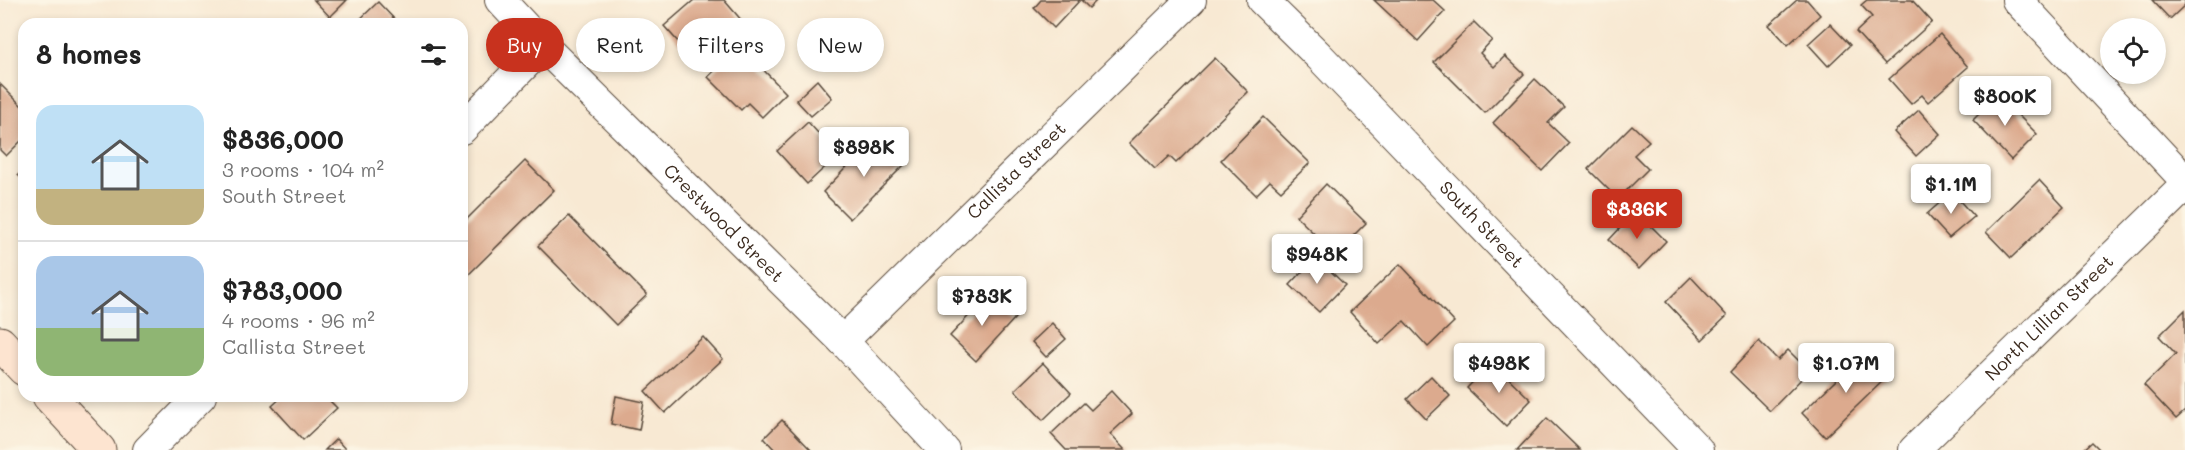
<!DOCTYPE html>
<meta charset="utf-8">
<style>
body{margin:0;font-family:Mali,sans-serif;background:#f6f6f6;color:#222;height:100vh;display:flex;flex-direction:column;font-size:22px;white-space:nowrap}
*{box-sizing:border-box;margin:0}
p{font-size:20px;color:#767676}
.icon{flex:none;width:33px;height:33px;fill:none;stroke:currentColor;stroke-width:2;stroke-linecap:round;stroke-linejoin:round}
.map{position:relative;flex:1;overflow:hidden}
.drawer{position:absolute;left:18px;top:18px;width:450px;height:384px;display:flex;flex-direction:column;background:#fff;border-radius:18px;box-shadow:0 3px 9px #0003}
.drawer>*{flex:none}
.guide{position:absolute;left:486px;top:18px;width:570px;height:54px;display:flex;gap:12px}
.controls{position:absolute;left:2100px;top:18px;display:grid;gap:12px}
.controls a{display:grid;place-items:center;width:66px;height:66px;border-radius:50%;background:#fff;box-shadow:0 3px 9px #0003;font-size:30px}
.price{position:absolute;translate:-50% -51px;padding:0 14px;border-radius:6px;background:#fff;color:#222;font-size:20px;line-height:39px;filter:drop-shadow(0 2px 3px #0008)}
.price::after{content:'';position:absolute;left:50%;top:36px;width:18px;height:14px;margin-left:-9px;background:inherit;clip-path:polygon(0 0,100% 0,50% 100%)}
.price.current{background:#c8321e;color:#fff}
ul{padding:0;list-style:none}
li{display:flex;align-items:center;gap:18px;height:150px;padding:0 18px}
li+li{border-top:2px solid #e0e0e0}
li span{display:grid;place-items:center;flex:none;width:168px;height:120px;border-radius:18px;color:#555}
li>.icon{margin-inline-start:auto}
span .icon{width:72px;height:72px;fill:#fffc;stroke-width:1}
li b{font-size:26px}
h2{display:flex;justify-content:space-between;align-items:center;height:72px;padding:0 18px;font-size:26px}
.pill{padding:0 21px;border-radius:27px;background:#fff;box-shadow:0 3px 9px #0003;font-size:21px;line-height:54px}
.pill.current{background:#c8321e;color:#fff}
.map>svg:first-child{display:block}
.building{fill:#dcaa8e}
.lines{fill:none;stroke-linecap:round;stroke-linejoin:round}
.street-casing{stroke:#574739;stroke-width:32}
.secondary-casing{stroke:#574739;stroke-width:35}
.street{stroke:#fff;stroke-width:30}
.secondary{stroke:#fde4d0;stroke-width:33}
.labels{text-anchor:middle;stroke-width:4.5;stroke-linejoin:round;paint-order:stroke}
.street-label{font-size:18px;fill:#3b2a1e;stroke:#fcf5e5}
</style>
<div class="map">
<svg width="2185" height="450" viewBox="0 0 2185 450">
<rect width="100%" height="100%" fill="#fcf5e5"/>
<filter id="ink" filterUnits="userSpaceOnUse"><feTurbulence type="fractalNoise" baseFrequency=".0167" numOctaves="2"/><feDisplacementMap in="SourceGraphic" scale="12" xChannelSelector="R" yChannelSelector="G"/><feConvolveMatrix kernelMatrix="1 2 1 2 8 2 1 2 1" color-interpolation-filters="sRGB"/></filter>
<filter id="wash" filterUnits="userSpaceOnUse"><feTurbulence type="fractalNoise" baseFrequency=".008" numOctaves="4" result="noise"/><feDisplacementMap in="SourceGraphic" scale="24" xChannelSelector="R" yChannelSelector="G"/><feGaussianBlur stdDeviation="1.35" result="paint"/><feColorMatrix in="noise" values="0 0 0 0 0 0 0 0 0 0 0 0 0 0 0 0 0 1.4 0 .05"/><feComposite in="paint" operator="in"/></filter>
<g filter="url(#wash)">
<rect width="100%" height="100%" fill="#f8e9d3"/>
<g id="blocks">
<g class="building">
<path d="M314,0H347L330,17Z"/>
<path d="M694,0H724L743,22L697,63L664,26Z"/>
<path d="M1041,0H1080L1054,28L1034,8Z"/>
<path d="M1081,0H1097L1089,8Z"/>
<path d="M1374,0H1433L1445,11L1418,41Z"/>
<path d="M1797,0H1807L1820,15L1788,45L1769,25Z"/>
<path d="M1867,0H1912L1932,22L1885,64L1856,32L1872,17L1861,5Z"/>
<path d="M2152,0H2185V5L2170,19Z"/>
<path d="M378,2L399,24H355Z"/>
<path d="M1474,22L1492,40L1480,53L1494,67L1505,56L1524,74L1485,113L1434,62Z"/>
<path d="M1830,24L1850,45L1828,66L1808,44Z"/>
<path d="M1940,34L1968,67L1928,102L1922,95L1911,104L1889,79Z"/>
<path d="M740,46L786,93L762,117L748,103L741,110L708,77Z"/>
<path d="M1215,58L1248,92L1176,163L1169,156L1155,169L1129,143Z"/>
<path d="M1535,79L1564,107L1548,123L1569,143L1542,171L1493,123Z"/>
<path d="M817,80L832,98L811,116L796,100Z"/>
<path d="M0,84L24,108V138L6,156L0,150Z"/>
<path d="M1998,95L2037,134L2011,160L1973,120Z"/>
<path d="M1919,110L1940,134L1916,156L1894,132Z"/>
<path d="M1263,117L1310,163L1281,191L1270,181L1256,195L1221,160Z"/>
<path d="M808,122L838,155L807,184L777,151Z"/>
<path d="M1632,125L1649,141L1634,155L1648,169L1618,199L1588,169Z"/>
<path d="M876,136L905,164L850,219L823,192Z"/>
<path d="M525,161L554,190L463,280L462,224Z"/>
<path d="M24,169V181L18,175Z"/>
<path d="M2039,180L2064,207L2011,258L1986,232Z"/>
<path d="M1326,184L1366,223L1335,254L1296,216Z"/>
<path d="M1952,192L1974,217L1949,238L1927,214Z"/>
<path d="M1636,211L1666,241L1639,269L1609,240Z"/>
<path d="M569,216L647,295L616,325L538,246Z"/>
<path d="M1316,257L1345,285L1319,312L1290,285Z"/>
<path d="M1400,264L1454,322L1428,347L1404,321L1379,344L1350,312Z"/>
<path d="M1691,277L1727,316L1702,340L1666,302Z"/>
<path d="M989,294L1015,318L976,361L950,336Z"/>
<path d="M2185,310V411L2176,419L2144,385L2176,354L2159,336Z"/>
<path d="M1052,323L1066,339L1046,357L1032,342Z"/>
<path d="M703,337L723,359L665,413L645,391Z"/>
<path d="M1759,341L1778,360L1788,350L1809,371L1770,411L1730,372Z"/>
<path d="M1866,351L1889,375L1825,437L1802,413Z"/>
<path d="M1492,362L1531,400L1506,426L1467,388Z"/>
<path d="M1043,363L1071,393L1043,420L1015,390Z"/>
<path d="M1431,376L1450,396L1426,419L1407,399Z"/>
<path d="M1111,391L1132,414L1110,434L1125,450H1066L1051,434L1084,403L1091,410Z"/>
<path d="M283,396H325L337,408L303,440L272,406Z"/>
<path d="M616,396L644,402L639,430L611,424Z"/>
<path d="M1547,418L1580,450H1517Z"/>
<path d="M782,420L811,450H775L764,438Z"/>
<path d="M336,439L346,450H325Z"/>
<path d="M2092,442L2100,450H2083Z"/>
</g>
</g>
</g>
<g filter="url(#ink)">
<use href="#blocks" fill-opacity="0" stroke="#574739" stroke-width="1.5"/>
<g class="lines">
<g class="street-casing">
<g id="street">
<path id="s1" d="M500,0L543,46L843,341L944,450"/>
<path id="s2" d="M1262,0L1319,56L1698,450"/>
<path d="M2017,0L2185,180"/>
<path d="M462,129L543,46"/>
<path id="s3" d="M843,341L1191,0"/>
<path d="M148,450L201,396"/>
<path id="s4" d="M1914,450L2185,186"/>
</g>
</g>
<g class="secondary-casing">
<g id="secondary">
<path d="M0,343L24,369"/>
<path d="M49,396L99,450"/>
</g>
</g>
<use href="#street" class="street"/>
<use href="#secondary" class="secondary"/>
</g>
</g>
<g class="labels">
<g class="street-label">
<text dy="6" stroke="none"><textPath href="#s3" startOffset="243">Callista Street</textPath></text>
<text dy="6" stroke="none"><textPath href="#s1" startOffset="316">Crestwood Street</textPath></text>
<text dy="6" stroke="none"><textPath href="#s2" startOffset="314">South Street</textPath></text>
<text dy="6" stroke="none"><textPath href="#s4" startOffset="189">North Lillian Street</textPath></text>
</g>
</g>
</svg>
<div class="controls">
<a><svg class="icon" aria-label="locate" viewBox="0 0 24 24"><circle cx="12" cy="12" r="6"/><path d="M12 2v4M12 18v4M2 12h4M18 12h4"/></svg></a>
</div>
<b class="price" style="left:2005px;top:127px">$800K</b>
<b class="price" style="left:864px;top:178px">$898K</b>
<b class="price" style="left:1951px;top:215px">$1.1M</b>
<b class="price current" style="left:1637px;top:240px">$836K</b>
<b class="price" style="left:1317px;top:285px">$948K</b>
<b class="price" style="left:982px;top:327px">$783K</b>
<b class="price" style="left:1499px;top:394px">$498K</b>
<b class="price" style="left:1846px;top:394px">$1.07M</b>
<div class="guide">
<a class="pill current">Buy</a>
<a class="pill">Rent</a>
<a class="pill">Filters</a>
<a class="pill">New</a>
</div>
<section class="drawer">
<h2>8 homes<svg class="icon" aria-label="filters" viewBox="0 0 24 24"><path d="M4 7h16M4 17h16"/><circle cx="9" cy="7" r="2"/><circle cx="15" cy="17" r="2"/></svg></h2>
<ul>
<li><span style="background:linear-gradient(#bfe0f5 70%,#c2b280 0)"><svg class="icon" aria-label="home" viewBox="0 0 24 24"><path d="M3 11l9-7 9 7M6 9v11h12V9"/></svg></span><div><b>$836,000</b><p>3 rooms · 104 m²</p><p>South Street</p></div></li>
<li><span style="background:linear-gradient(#a9c7e8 60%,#8fb573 0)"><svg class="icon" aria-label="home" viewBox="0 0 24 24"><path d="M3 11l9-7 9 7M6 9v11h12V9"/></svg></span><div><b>$783,000</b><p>4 rooms · 96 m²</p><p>Callista Street</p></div></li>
</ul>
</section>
</div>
